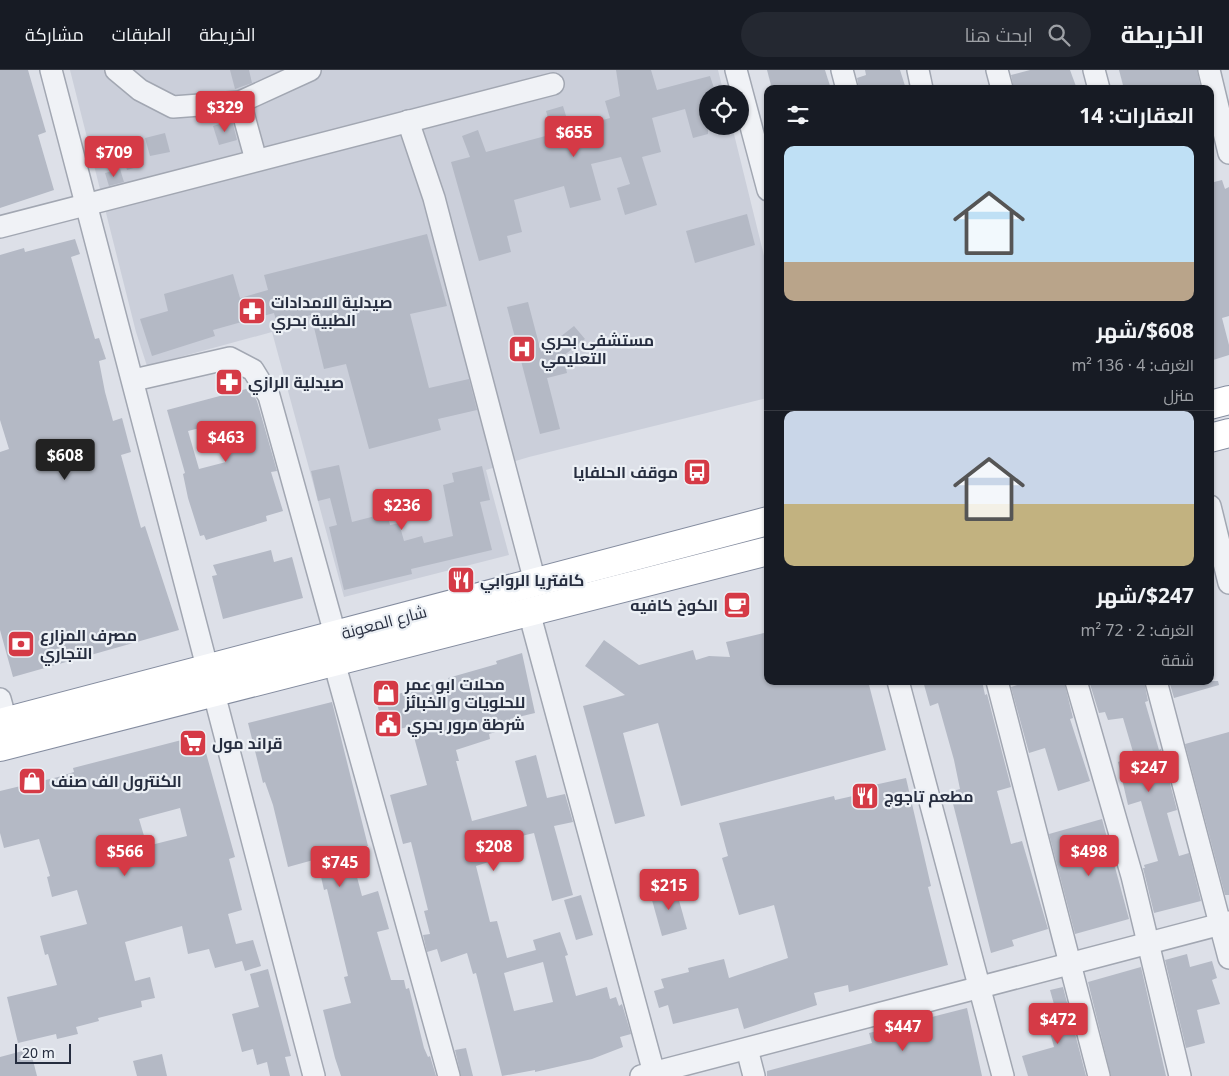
<!DOCTYPE html>
<html lang="ar">
<meta charset="utf-8">
<style>
body{margin:0;font-family:"Noto Sans",Cairo,sans-serif;background:#242831;color:#f1f3f6;direction:rtl;height:100vh;display:flex;flex-direction:column;font-size:19px;white-space:nowrap}
*{box-sizing:border-box;margin:0}
p{font-size:16px;color:#9ea1a6}
.icon{flex:none;width:28px;height:28px;fill:none;stroke:currentColor;stroke-width:2;stroke-linecap:round;stroke-linejoin:round}
.map{position:relative;flex:1;overflow:hidden;direction:ltr}
.side{position:absolute;left:764px;top:15px;width:450px;height:600px;display:flex;flex-direction:column;background:#171b24;border-radius:10px;box-shadow:0 1px 4px #0004;direction:rtl}
.side>*{flex:none}
.controls{position:absolute;left:699px;top:15px;display:grid;gap:10px}
.controls a{display:grid;place-items:center;width:50px;height:50px;border-radius:50%;background:#171b24;box-shadow:0 1px 4px #0004;font-size:25px}
.scale{position:absolute;left:15px;bottom:12px;width:56px;box-sizing:border-box;padding-left:5px;border:2px solid #262d3f;border-top:0;font-size:14px;line-height:18px;white-space:nowrap;color:#262d3f;-webkit-text-stroke:4px #ecf0f5;paint-order:stroke}
.price{position:absolute;translate:-50% -42px;padding:0 11px;border-radius:5px;background:#d53a46;color:#fff;font-size:16px;line-height:32px;filter:drop-shadow(0 1px 2px #0008)}
.price::after{content:'';position:absolute;left:50%;top:30px;width:15px;height:11px;margin-left:-8px;background:inherit;clip-path:polygon(0 0,100% 0,50% 100%)}
.price.current{background:#222;color:#fff}
ul{padding:0;list-style:none}
li{display:grid;align-content:center;gap:10px;height:265px;padding:0 20px}
li+li{border-top:1px solid #363941}
li span{display:grid;place-items:center;height:155px;border-radius:10px;color:#555}
li>.icon{margin-inline-start:auto}
span .icon{width:90px;height:90px;fill:#fffc;stroke-width:1}
li b{font-size:21px}
h2{display:flex;justify-content:space-between;align-items:center;height:60px;padding:0 20px;font-size:21px}
header{display:flex;align-items:center;gap:30px;box-sizing:border-box;height:70px;padding:0 25px;background:#171b24;border-bottom:1px solid #363941}
header strong{font-size:24px}
nav{display:flex;gap:28px;margin-inline-start:auto;font-size:18px}
.search{width:350px;height:45px;background:#242831;display:flex;align-items:center;gap:12px;box-sizing:border-box;padding:0 18px;border-radius:28px;color:#9ea1a6;font-size:19px}
.map>svg:first-child{display:block}
.built{fill:#cbcfda}
.building{fill:#b4b9c5;fill-rule:evenodd}
.lines{fill:none;stroke-linecap:round;stroke-linejoin:round}
.minor-casing{stroke:#a2a7b2;stroke-width:24}
.highway-casing{stroke:#848c9f;stroke-width:30}
.minor{stroke:#f0f2f6;stroke-width:21}
.highway{stroke:#fff;stroke-width:28}
.labels{text-anchor:middle;stroke-width:4.5;stroke-linejoin:round;paint-order:stroke}
.poi-label{font-size:16px;font-weight:bold;fill:#262d3f;stroke:#ecf0f5;text-anchor:start}
.street-label{font-size:16px;fill:#262d3f;stroke:#ecf0f5}
</style>
<header>
<strong>الخريطة</strong>
<div class="search"><svg class="icon" aria-label="search" viewBox="0 0 24 24"><circle cx="10" cy="10" r="6"/><path d="M15 15l6 6"/></svg>ابحث هنا</div>
<nav><a>الخريطة</a><a>الطبقات</a><a>مشاركة</a></nav>
</header>
<div class="map">
<svg width="1229" height="1006" viewBox="0 0 1229 1006">
<rect width="100%" height="100%" fill="#dde0e8"/>
<path class="built" d="M70,0H718L724,24H708V56H732L767,198V328L529,387L486,400L509,485L344,527L272,262L147,296L136,262Z"/>
<g class="building">
<path d="M0,0H28L46,62L38,65L54,120L0,138Z"/>
<path d="M230,0H249L252,13L235,19Z"/>
<path d="M616,0H651L657,20L710,6L716,24H708V64L693,68L685,39L652,48L661,82L642,87L657,135L625,145L617,118L630,114L621,87L591,94L601,130L570,138L564,116L514,130L522,162L507,166L511,182L479,191L451,92L470,87L462,66L478,60L486,82L553,64L546,41L563,36L570,59L610,48L605,31L620,26Z"/>
<path d="M767,0H825L831,19H772Z"/>
<path d="M865,0H900L906,19H859L857,8L866,5Z"/>
<path d="M1030,0H1070L1077,19H1014L1011,5Z"/>
<path d="M1119,0H1197L1201,19H1124Z"/>
<path d="M232,50L237,70L219,75L213,56Z"/>
<path d="M165,63L170,82L150,86L145,68Z"/>
<path d="M140,81L144,95L127,100L123,85Z"/>
<path d="M120,99L124,112L109,116L105,103Z"/>
<path d="M1222,110L1225,119L1229,117V246L1222,248L1229,275V285L1210,291V113Z"/>
<path d="M747,144L755,175L695,193L686,161Z"/>
<path d="M427,164L447,236L410,244L429,318L469,309L477,340L438,349L441,360L369,379L346,294L324,299L311,245L277,254L274,243L213,260L215,266L152,286L140,249L168,241L164,224L233,204L240,228L268,220L264,205Z"/>
<path d="M75,169L80,184L71,187L95,269L99,268L106,289L99,291L105,322L113,351L122,348L131,382L121,385L141,458L145,456L179,560L13,607L0,560V382L9,379L0,350V185L24,178L25,182Z"/>
<path d="M528,232L541,282L574,256L585,269L563,286L567,303L547,308L560,359L540,364L507,237Z"/>
<path d="M250,318L257,331L277,401L271,402L283,441L266,446L267,451L206,470L204,465L200,466L188,428L183,404L185,403L167,340ZM216,354L226,392L199,399L188,361Z"/>
<path d="M339,395L352,452L387,443L390,455L399,453L404,471L422,466L424,473L453,466L443,415L454,412L452,403L482,396L490,430L480,432L492,480L411,499L412,504L344,520L329,457L337,455L330,428L318,431L311,401Z"/>
<path d="M271,480L274,492L292,487L303,528L223,549L212,506L217,505L213,495Z"/>
<path d="M768,562V611H868L886,680L681,736L658,653L623,663L645,746L615,754L583,636L625,625L585,596L604,570L639,595L693,580L696,590L709,586L730,587L726,572Z"/>
<path d="M522,583L535,643L510,649L512,657L489,664L490,669L456,680L459,691H456L472,751L527,736L515,691L536,685L547,728L565,724L573,752L554,756L573,825L552,831L534,763L496,772L501,788L476,796L490,852L497,851L507,888L536,880L533,870L560,862L568,885L565,886L576,926L607,917L610,929L616,927L619,936L622,934L631,964L620,967L623,977L592,989L535,1002V1000L502,1006L476,903L473,904L467,883L441,892L437,879L427,882L423,865L430,864L424,841L428,840L411,772L403,774L390,725L427,715L411,656L385,663L376,630L449,610L448,608L497,594L496,591ZM543,892L553,932L514,941L504,903Z"/>
<path d="M923,611H982L985,625L987,624L1011,717L997,721L1011,774L1022,771L1048,859L1012,870L1014,876L991,883L950,722L960,719L954,690L938,633L930,636Z"/>
<path d="M1030,611H1064L1073,648L1070,649L1090,711L1058,721L1045,678L1029,683L1011,617Z"/>
<path d="M1089,611H1144L1148,631L1145,632L1159,680L1161,679L1177,740L1167,743L1179,786L1189,783L1201,831L1154,843L1143,798H1145L1144,795L1158,791L1141,731L1128,735L1118,692L1123,690L1122,685L1133,682L1123,648L1108,650L1105,642L1099,643Z"/>
<path d="M1169,611H1218L1219,615L1174,628Z"/>
<path d="M332,632L368,776L357,779L360,790L353,792L362,826L378,821L389,859L377,862L391,910H404L406,919L409,918L424,978L428,987L430,986L436,1006H341L335,988L323,940L351,933L344,907L348,906L327,819L324,820L317,789L288,797L273,735L265,712L263,713L248,653Z"/>
<path d="M1229,662V825H1225L1185,674Z"/>
<path d="M201,665L235,787L229,789L242,840L228,844L236,874L253,870L261,896L245,901L242,891L215,898L209,879L188,884L182,856L125,872L135,911L150,907L155,928L141,931L142,937L98,948L99,951L76,957L78,964L57,969L56,964L18,973L7,927L57,915L48,884L45,885L40,866L87,854L77,820L52,827L47,807L50,806L39,769L4,778L0,763V721L58,707L74,702L73,698ZM180,738L187,766L147,776L139,749Z"/>
<path d="M906,708L931,816L928,817L948,895L849,922L848,915L814,923L817,935L744,959L738,938L673,954L668,935L659,938L654,921L664,918L661,909L689,902L688,898L724,889L729,908L788,888L774,835L739,845L722,788L728,786L719,753L834,726L835,730L875,721L874,715Z"/>
<path d="M1102,749L1129,849L1075,864L1049,764Z"/>
<path d="M675,816L687,859L662,866L650,823Z"/>
<path d="M581,825L593,865L576,870L564,830Z"/>
<path d="M1187,884L1190,897L1212,891L1217,908L1212,910L1220,934L1197,940L1205,973L1186,978L1165,890Z"/>
<path d="M1141,897L1166,1006H1111L1088,912Z"/>
<path d="M268,899L291,986L285,987L290,1006H270L267,992L257,995L253,979L242,982L232,944L259,937L250,904Z"/>
<path d="M1063,917L1086,1006H1028L1022,986L1054,977L1046,948L1057,945L1050,920Z"/>
<path d="M967,938L982,1006H767V1001L872,973L869,963Z"/>
<path d="M466,978L473,1006H461L455,980Z"/>
<path d="M30,979L37,1006H0V987Z"/>
<path d="M162,984L167,1006H137L133,991Z"/>
</g>
<g class="lines">
<g class="minor-casing">
<g id="minor">
<path d="M51,0L314,1006"/>
<path d="M116,0L140,20L173,37L240,32L310,0"/>
<path d="M736,0L768,120"/>
<path d="M842,0L847,19"/>
<path d="M918,0L922,19"/>
<path d="M997,0L1002,19"/>
<path d="M1094,0L1099,19"/>
<path d="M1209,0L1229,83"/>
<path d="M240,32L256,90"/>
<path d="M408,51L434,128L535,512"/>
<path d="M0,157L553,14"/>
<path d="M134,310L230,288L253,300L269,326L335,564"/>
<path d="M1210,436L1229,513"/>
<path d="M529,542L654,1003"/>
<path d="M334,592L449,1006"/>
<path d="M898,611L1003,1006"/>
<path d="M997,611L1099,1006"/>
<path d="M1076,611L1132,806L1180,1006"/>
<path d="M1156,611L1229,888"/>
<path d="M0,629L6,651"/>
<path d="M747,979L754,1006"/>
<path d="M641,1006L1229,852"/>
</g>
</g>
<g class="highway-casing">
<g id="highway">
<path d="M1210,335L1229,330"/>
<path d="M1210,368L1229,363"/>
<path d="M0,653L768,451"/>
<path d="M0,677L768,481"/>
</g>
</g>
<use href="#minor" class="minor"/>
<use href="#highway" class="highway"/>
</g>
<defs>
<g id="pharmacy-square" transform="scale(1.4375)"><rect x="-9" y="-9" width="18" height="18" rx="4" fill="#d53a46" stroke="#ecf0f5"/><path d="M-2-6h4v4h4v4h-4v4h-4v-4h-4v-4h4Z" fill="#fff"/></g>
<g id="hospital-square" transform="scale(1.4375)"><rect x="-9" y="-9" width="18" height="18" rx="4" fill="#d53a46" stroke="#ecf0f5"/><path d="M-5-5h3v3.5h4V-5h3V5h-3V1.5h-4V5h-3Z" fill="#fff"/></g>
<g id="bus-square" transform="scale(1.4375)"><rect x="-9" y="-9" width="18" height="18" rx="4" fill="#d53a46" stroke="#ecf0f5"/><path d="M-5-6H5V4H4V6H2V4H-2V6H-4V4H-5ZM-3.5-4V0h7V-4ZM-3.5 1.2v1.5H-2V1.2ZM2 1.2v1.5H3.5V1.2Z" fill="#fff"/></g>
<g id="restaurant-square" transform="scale(1.4375)"><rect x="-9" y="-9" width="18" height="18" rx="4" fill="#d53a46" stroke="#ecf0f5"/><path d="M-5-6h1v4h1v-4h1v4h1v-4h1v5L-1.5 .5V6h-2V.5L-5-1ZM5-6V6H3V1.5H1.5Q1.5-4 5-6Z" fill="#fff"/></g>
<g id="cafe-square" transform="scale(1.4375)"><rect x="-9" y="-9" width="18" height="18" rx="4" fill="#d53a46" stroke="#ecf0f5"/><path d="M-5.5-4.5H6V0H3Q3 3.5 0 3.5H-2.5Q-5.5 3.5-5.5 0ZM3-3.2v2h1.7v-2ZM-6 4.5H4V6H-6Z" fill="#fff"/></g>
<g id="bank-square" transform="scale(1.4375)"><rect x="-9" y="-9" width="18" height="18" rx="4" fill="#d53a46" stroke="#ecf0f5"/><path d="M-6-4H6V4H-6ZM0-2.3a2.3 2.3 0 1 0 0 4.6a2.3 2.3 0 1 0 0-4.6Z" fill="#fff"/></g>
<g id="shop-square" transform="scale(1.4375)"><rect x="-9" y="-9" width="18" height="18" rx="4" fill="#d53a46" stroke="#ecf0f5"/><path d="M-5-2.5h2.3a2.7 3.5 0 0 1 5.4 0H5L5.5 6h-11ZM-1.5-2.5h3a1.5 2.3 0 0 0-3 0Z" fill="#fff"/></g>
<g id="civic-square" transform="scale(1.4375)"><rect x="-9" y="-9" width="18" height="18" rx="4" fill="#d53a46" stroke="#ecf0f5"/><path d="M-.6-6.5H3V-4.5H.6V-3L4-1V1h2V6H-6V1h2V-1L-.6-3ZM-1.2 2.5V6h2.4V2.5Z" fill="#fff"/></g>
<g id="supermarket-square" transform="scale(1.4375)"><rect x="-9" y="-9" width="18" height="18" rx="4" fill="#d53a46" stroke="#ecf0f5"/><path d="M-6-5.5h2.5l.6 2H6L4.5 2H-2.5L-4.4-4H-6ZM-1.5 3.2a1.3 1.3 0 1 0 .1 0ZM3 3.2a1.3 1.3 0 1 0 .1 0Z" fill="#fff"/></g>
</defs>
<g fill-rule="evenodd">
<use href="#pharmacy-square" x="252" y="241"/>
<use href="#hospital-square" x="522" y="279"/>
<use href="#pharmacy-square" x="229" y="312"/>
<use href="#bus-square" x="697" y="402"/>
<use href="#restaurant-square" x="461" y="510"/>
<use href="#cafe-square" x="737" y="535"/>
<use href="#bank-square" x="21" y="574"/>
<use href="#shop-square" x="386" y="623"/>
<use href="#civic-square" x="388" y="654"/>
<use href="#supermarket-square" x="193" y="673"/>
<use href="#shop-square" x="32" y="711"/>
<use href="#restaurant-square" x="865" y="726"/>
</g>
<g class="labels">
<g class="poi-label">
<text x="271" y="238">صيدلية الامدادات<tspan x="271" dy="18">الطبية بحري</tspan></text>
<text x="541" y="276">مستشفى بحري<tspan x="541" dy="18">التعليمي</tspan></text>
<text x="248" y="318">صيدلية الرازي</text>
<text x="678" y="408" text-anchor="end">موقف الحلفايا</text>
<text x="480" y="516">كافتريا الروابي</text>
<text x="718" y="541" text-anchor="end">الكوخ كافيه</text>
<text x="40" y="571">مصرف المزارع<tspan x="40" dy="18">التجاري</tspan></text>
<text x="405" y="620">محلات ابو عمر<tspan x="405" dy="18">للحلويات و الخبائز</tspan></text>
<text x="407" y="660">شرطة مرور بحري</text>
<text x="212" y="679">قراند مول</text>
<text x="51" y="717">الكنترول الف صنف</text>
<text x="884" y="732">مطعم تاجوج</text>
</g>
<g class="street-label">
<text transform="translate(384 552) rotate(-15)" y="6">شارع المعونة</text>
</g>
</g>
</svg>
<div class="controls">
<a><svg class="icon" aria-label="locate" viewBox="0 0 24 24"><circle cx="12" cy="12" r="6"/><path d="M12 2v4M12 18v4M2 12h4M18 12h4"/></svg></a>
</div>
<div class="scale">20 m</div>
<b class="price" style="left:225px;top:63px">$329</b>
<b class="price" style="left:574px;top:88px">$655</b>
<b class="price" style="left:114px;top:108px">$709</b>
<b class="price" style="left:226px;top:393px">$463</b>
<b class="price current" style="left:65px;top:411px">$608</b>
<b class="price" style="left:402px;top:461px">$236</b>
<b class="price" style="left:1149px;top:723px">$247</b>
<b class="price" style="left:494px;top:802px">$208</b>
<b class="price" style="left:125px;top:807px">$566</b>
<b class="price" style="left:1089px;top:807px">$498</b>
<b class="price" style="left:340px;top:818px">$745</b>
<b class="price" style="left:669px;top:841px">$215</b>
<b class="price" style="left:1058px;top:975px">$472</b>
<b class="price" style="left:903px;top:982px">$447</b>
<section class="side">
<h2>العقارات: 14<svg class="icon" aria-label="filters" viewBox="0 0 24 24"><path d="M4 7h16M4 17h16"/><circle cx="9" cy="7" r="2"/><circle cx="15" cy="17" r="2"/></svg></h2>
<ul>
<li><span style="background:linear-gradient(#bfe0f5 75%,#b9a48a 0)"><svg class="icon" aria-label="home" viewBox="0 0 24 24"><path d="M3 11l9-7 9 7M6 9v11h12V9"/></svg></span><div><b>$608/شهر</b><p>الغرف: 4 · 136 m²</p><p>منزل</p></div></li>
<li><span style="background:linear-gradient(#c9d6e8 60%,#c2b280 0)"><svg class="icon" aria-label="home" viewBox="0 0 24 24"><path d="M3 11l9-7 9 7M6 9v11h12V9"/></svg></span><div><b>$247/شهر</b><p>الغرف: 2 · 72 m²</p><p>شقة</p></div></li>
</ul>
</section>
</div>
